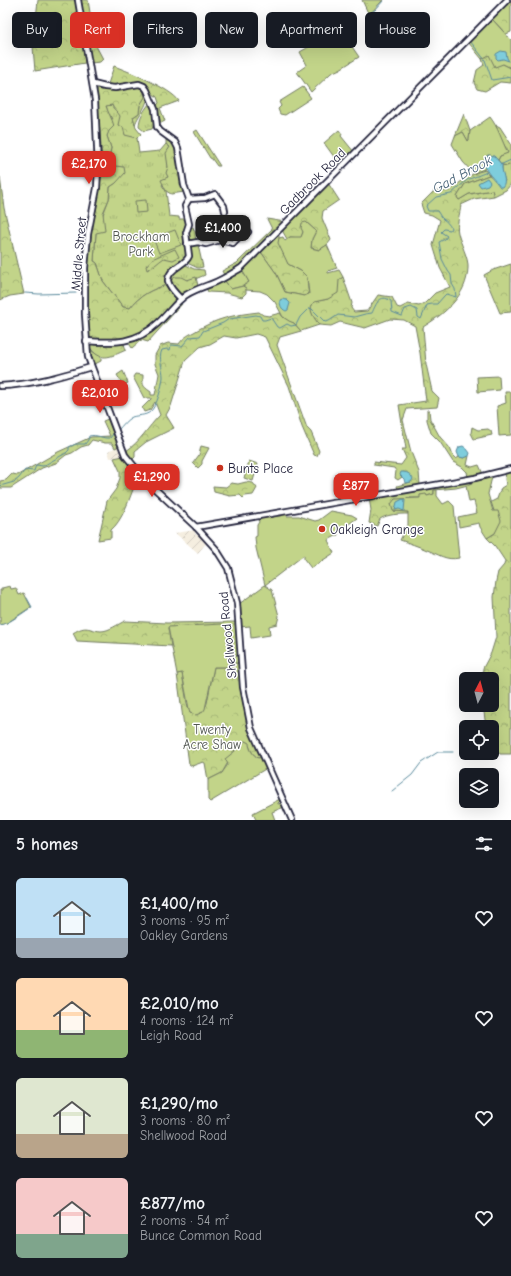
<!DOCTYPE html>
<meta charset="utf-8">
<style>
body{margin:0;font-family:"Comic Neue",sans-serif;background:#20242c;color:#f1f3f6;height:100vh;display:flex;flex-direction:column;font-size:15px;white-space:nowrap}
*{box-sizing:border-box;margin:0}
p{font-size:13px;color:#9ea1a6}
.icon{flex:none;width:22px;height:22px;fill:none;stroke:currentColor;stroke-width:2;stroke-linecap:round;stroke-linejoin:round}
.map{position:relative;height:820px;overflow:hidden}
.side{display:flex;flex-direction:column;background:#171b24;flex:1}
.side>*{flex:none}
.guide{position:absolute;left:12px;top:12px;width:487px;height:36px;display:flex;gap:8px}
.needle{width:26px;rotate:6deg}
.tools{position:absolute;left:459px;top:672px;display:grid;gap:8px}
.tools a{display:grid;place-items:center;width:40px;height:40px;border-radius:6px;background:#171b24;box-shadow:0 4px 16px #0002;font-size:20px}
.price{position:absolute;translate:-50% -34px;padding:0 9px;border-radius:8px;background:#d93025;color:#fff;font-size:13px;line-height:26px;filter:drop-shadow(0 1px 2px #0008)}
.price::after{content:'';position:absolute;left:50%;top:24px;width:12px;height:9px;margin-left:-6px;background:inherit;clip-path:polygon(0 0,100% 0,50% 100%)}
.price.on{background:#222;color:#fff}
ul{padding:0;list-style:none}
li{display:flex;align-items:center;gap:12px;height:100px;padding:0 16px}
li span{display:grid;place-items:center;flex:none;width:112px;height:80px;border-radius:6px;color:#555}
li>.icon{margin-inline-start:auto}
span .icon{width:48px;height:48px;fill:#fffc;stroke-width:1}
li b{font-size:17px}
h2{display:flex;justify-content:space-between;align-items:center;height:48px;padding:0 16px;font-size:17px}
.tag{padding:0 14px;border-radius:6px;background:#171b24;box-shadow:0 4px 16px #0002;font-size:14px;line-height:36px}
.tag.on{background:#d93025;color:#fff}
.map>svg:first-child{display:block}
.industrial{fill:url(#industrial-furrows)}
.grass{fill:url(#grass-tufts);stroke:#727b62}
.forest{fill:url(#forest-crowns);stroke:#727b62}
.garden{fill:#c2d489;stroke:#727b62}
.water{fill:#7ecddc;stroke:#59899c}
.lines{fill:none;stroke-linecap:round;stroke-linejoin:round}
.stream{stroke:#59899c;stroke-width:1}
.minor-casing{stroke:#22223b;stroke-width:8}
.minor{stroke:#fff;stroke-width:4.5}
.poi-dot{fill:#c8321e;stroke:#fff;stroke-width:1.5}
.labels{text-anchor:middle;stroke-width:3;stroke-linejoin:round;paint-order:stroke}
.street-label{font-size:13px;fill:#22223b;stroke:#fff}
.park-label{font-size:13px;fill:#525752;stroke:#fff}
.poi-label{font-size:13px;fill:#22223b;stroke:#fff;text-anchor:start}
.water-label{font-size:14px;font-style:italic;fill:#425e73;stroke:#fff}
</style>
<div class="map">
<svg width="511" height="820" viewBox="0 0 511 820">
<defs>
<pattern id="industrial-furrows" width="10" height="10" patternUnits="userSpaceOnUse"><rect width="10" height="10" fill="#f5eee0"/><path d="M-1 1l2-2M0 10L10 0M9 11l2-2" fill="none" stroke="#d2ccc1"/></pattern>
<pattern id="grass-tufts" width="24" height="20" patternUnits="userSpaceOnUse"><rect width="24" height="20" fill="#c2d489"/><path d="M3 7l-1-3M5 7V3M7 7l1-3M15 17l-1-3M17 17v-4M19 17l1-3" fill="none" stroke="#a6b677"/></pattern>
<pattern id="forest-crowns" width="20" height="18" patternUnits="userSpaceOnUse"><rect width="20" height="18" fill="#c2d489"/><path d="M2 6a3 3 0 1 1 6 0M12 15a3 3 0 1 1 6 0" fill="none" stroke="#a6b677"/></pattern>
</defs>
<rect width="100%" height="100%" fill="#fff"/>
<filter id="ink" filterUnits="userSpaceOnUse"><feTurbulence type="fractalNoise" baseFrequency=".025" numOctaves="2"/><feDisplacementMap in="SourceGraphic" scale="8" xChannelSelector="R" yChannelSelector="G"/><feConvolveMatrix kernelMatrix="1 2 1 2 8 2 1 2 1" color-interpolation-filters="sRGB"/></filter>
<g filter="url(#ink)">
<g class="industrial">
<path d="M119,446L123,456L110,458L108,451Z"/>
<path d="M196,530L195,533L196,535L199,534L207,542L198,553L175,533Z"/>
</g>
<g class="grass">
<path d="M143,89C155,100 138,113 135,125L133,117L139,113L140,105L145,97Z"/>
<path d="M149,104L152,105C154,113 156,120 152,129L144,131L139,127C139,117 144,111 149,104Z"/>
<path d="M106,105H112C113,109 115,109 118,112C126,121 120,132 137,138L139,153L160,151L166,144L170,147C165,155 168,159 168,167C168,171 166,173 168,177L162,185L166,191L169,216L179,217V219H186C187,226 184,231 184,238C185,243 189,251 187,256C182,269 161,265 167,285C152,289 139,296 130,308L123,307L103,281L97,263L94,261L96,233L109,199L110,187L116,183L115,166L109,159L111,148L107,136L112,119L108,113Z"/>
<path d="M193,227L194,230H195L196,239L192,241V242L188,241V231L189,228Z"/>
<path d="M193,244V246L198,245L203,267L198,268L187,263L190,246Z"/>
<path d="M184,264L194,269L204,270L205,275C200,277 194,280 189,280C180,280 179,275 170,281L171,274Z"/>
<path d="M242,270L249,282L243,286L231,289L224,280Z"/>
<path d="M89,346L93,352L101,356V361L93,365Z"/>
</g>
<g class="forest">
<path d="M38,0H77L85,63L35,71L33,47Z"/>
<path d="M80,0H88L95,44L103,59L100,62L91,63Z"/>
<path d="M362,0H383L369,15Z"/>
<path d="M509,0H511V32L506,34L492,19L493,15Z"/>
<path d="M489,54L503,64L511,68V83L500,82L485,91L477,89L474,83L477,70L484,65L482,59Z"/>
<path d="M114,66C130,72 170,88 179,101L160,108L165,121L161,123L156,106L159,103L157,97L140,83L134,82L111,86L108,84Z"/>
<path d="M100,87L114,91H122L133,87H138L143,89L145,97L140,105L139,113L133,117L136,128L141,134L137,138L125,135L123,127L118,125L120,116C118,112 113,109 112,105L106,106C108,113 112,118 114,126L109,131L107,136L111,148L109,159L115,166L124,167L125,173L116,183L110,187L109,199L103,213L105,231L96,233L94,261L97,263L103,281L123,307L130,308C139,296 152,289 167,285L171,292L182,304L148,342L141,340L132,348L128,342L124,344L126,350C110,357 100,363 89,346L91,344V339L88,336C87,303 86,269 90,236C92,217 99,198 101,179C103,153 99,117 95,91L97,88Z"/>
<path d="M464,114L470,131L469,140L468,141L463,132L455,136Z"/>
<path d="M496,125L500,127L511,144V164L507,166L502,165L498,160L500,156L508,152L499,136Z"/>
<path d="M197,130L220,166H217L212,159L210,158L194,132Z"/>
<path d="M169,139C183,149 182,175 184,192L171,194L166,191L161,180L168,177L166,173L168,167L166,153L170,147L166,144V140Z"/>
<path d="M485,170L489,175L465,184L457,197L459,200L469,194L492,190L494,196L474,199L461,205C460,214 456,225 458,233C460,243 469,258 468,268C467,296 444,314 423,327L426,364L432,391L439,398L437,407L407,409L403,420L411,452L419,472L420,485L398,489L397,486L411,482L400,475L402,477L398,480L395,478L396,471L394,468L374,465V462L401,465L406,458L402,449H406L399,405L426,401L420,353L415,326L404,320L390,319L365,328L340,322L331,326L319,325C314,317 307,310 314,302L328,299L339,280L343,277L352,303L351,308L354,312L367,311L378,295L392,297L397,307L400,308L408,304L419,306L425,303L435,293L450,287L440,268L433,245L440,220L432,215L424,213L421,204L434,191H449C464,180 466,175 485,170Z"/>
<path d="M0,177L4,208L24,294L10,296L0,300Z"/>
<path d="M328,183L339,200L323,211L322,218L331,240L327,245L319,250L311,248L312,239L316,231L306,222L301,238L290,237L287,239L283,232V229Z"/>
<path d="M267,219L285,222L240,266L224,275L222,271L237,263L272,229Z"/>
<path d="M278,233L279,234V238L288,264L301,271L307,277L308,289L309,294L304,296L285,292L276,273L261,252Z"/>
<path d="M175,249L179,257L173,260L164,258C158,262 154,267 147,270L146,266L152,259Z"/>
<path d="M511,264V312L500,313L484,275L493,270Z"/>
<path d="M175,277H181L187,280L196,277L198,286L180,294C175,292 171,286 170,281Z"/>
<path d="M224,280L231,289L243,286L246,288V293L242,297L227,293L208,292L206,288Z"/>
<path d="M259,312L263,315L269,316L280,313L283,317L294,323L301,331L280,337L277,345L307,428L311,432L319,451L317,456L314,455L302,427L289,386L265,337L256,334L236,338L224,336L210,344L200,347L185,361L171,406L166,415L174,428L146,442L135,451V457L132,460L126,451C140,442 148,427 160,415L155,402L150,410L144,412L142,408L151,399V398H144L133,377L135,374L143,375C143,385 141,385 151,392V395H155L159,374L155,364V355L160,346L168,343L179,344C183,338 188,335 194,332C217,318 233,315 259,312Z"/>
<path d="M123,371L128,383L123,385L117,375Z"/>
<path d="M427,410H429L430,419L440,437L450,448L453,456L456,459L459,457L464,458L469,456L467,465L472,467L479,465L483,474L468,477L467,472L462,467L453,462L440,442L431,433L427,420Z"/>
<path d="M108,419L119,446L115,448L112,443H105L92,440L88,445L81,447L72,453L66,455L56,463L42,468L11,488H0V481L6,480L12,474L18,475L58,452L91,437L110,436L103,421Z"/>
<path d="M472,427L478,430L488,429L491,431L492,435L474,439L471,433Z"/>
<path d="M201,446L209,448L202,461V464L198,468L193,463L199,455Z"/>
<path d="M123,456L132,470L146,484L141,488L134,487C129,500 122,521 111,530V538L98,540L107,501L116,489L120,478V471L114,458Z"/>
<path d="M511,470V754H500C491,744 492,740 492,727H486L483,705H492V679H482L483,668L491,653L496,637L494,597L496,581L498,572L504,565L505,561L495,546L487,538L495,533L494,511L491,502L497,499L501,488L506,485L505,479L506,472Z"/>
<path d="M472,481V484L456,488L434,490V494L427,496L420,495L421,498H406L393,511L408,512V514C399,514 388,514 380,519L377,526L369,523L371,510L369,498Z"/>
<path d="M246,482L253,483L257,488L253,495L245,496L243,498L240,495L230,496L214,492L213,486L226,487L231,483L238,484Z"/>
<path d="M125,621L167,623L236,622L238,657C229,653 231,646 231,637L168,628L171,646L77,641L73,633C87,624 88,630 101,631C109,631 118,624 125,621Z"/>
<path d="M234,663H239L241,686L262,757L258,758L252,753L249,745L235,750L222,773L208,780L205,763L203,762L192,766L189,764L177,674L182,673L187,703L190,713L203,712L207,703L214,667H231Z"/>
</g>
<g class="garden">
<path d="M492,19L511,40V68L503,64L495,67L489,55L482,59L468,42Z"/>
<path d="M340,29L359,57L340,69L331,73L311,92L297,72L307,65L300,52Z"/>
<path d="M303,87L311,98L285,115L280,114L278,109L281,106L279,102Z"/>
<path d="M490,117C498,127 502,141 508,153L500,156L498,160C485,149 484,158 485,169L473,173L463,162L452,144L455,136L463,132L468,141L469,140L470,131Z"/>
<path d="M339,130L342,134L341,136L354,152L340,165L324,143Z"/>
<path d="M511,164V184L506,190L494,196L492,190L469,194L459,200L457,197L465,184L489,175L495,179L500,187L505,181L502,172V165L507,166Z"/>
<path d="M146,200L147,212L136,213L135,201Z"/>
<path d="M306,222L316,231L312,239L311,248L319,250L327,245L337,268L328,271V273L339,270L343,277L339,280L338,293L328,299L314,302C307,310 314,317 319,325L301,331L294,323L289,321L283,317L275,302L267,294L260,291L246,290V288L243,286L249,282L242,270L254,258L255,259L258,257L257,255L261,252L276,273L285,292L304,296L309,294L307,277L301,271L288,264L278,243L279,238L283,237L285,241L290,237H301L303,232L301,228L302,223Z"/>
<path d="M175,230L181,245L159,253L153,238Z"/>
<path d="M499,376L500,390L478,392L477,377Z"/>
<path d="M505,392H511V435L499,436L497,406L506,403Z"/>
<path d="M249,461L258,464L253,481L244,478Z"/>
<path d="M492,477L488,494L493,511H498L501,521L495,533L487,538L480,527L479,523L459,527L458,517L477,513L474,501L469,502L466,486L472,484V481Z"/>
<path d="M434,490H437V496L443,504L449,501L454,506L459,558C446,561 438,554 427,550C418,546 409,543 400,540L408,525V512L393,511L391,504L395,499L420,498V495L426,494L427,496L434,494Z"/>
<path d="M331,511L352,515L357,518L338,532V535L328,540L334,553L311,568L304,559V555L265,585L272,590L279,616L277,624L269,626L270,635L251,638L250,626L240,627L241,624L239,604L265,585L256,548L255,537L257,536V525L259,522L258,519L286,514L287,516H299L315,521L319,520Z"/>
<path d="M10,586L11,589L16,588L19,595L24,593L31,607L7,623L0,625V590H2V588Z"/>
<path d="M222,624C225,628 230,633 231,638C233,646 228,653 238,657L239,663H234L232,667H214L205,709L203,712L196,715L190,713L189,709L182,673L177,674L168,627Z"/>
<path d="M245,741L249,743C249,749 253,755 258,758L262,757L267,768L210,802L208,800V780L222,773L228,764L225,759L235,751L236,746Z"/>
<path d="M280,799L281,800L278,803V804L282,803L284,807L272,812L275,820H256L253,813Z"/>
</g>
<g class="water">
<path d="M501,51L506,52L507,58L509,61L503,59L498,60L496,58V54Z"/>
<path d="M489,155L494,156L502,165C501,173 508,181 502,187H500C495,179 474,163 489,155Z"/>
<path d="M487,178L490,182L488,185L481,187L478,183Z"/>
<path d="M282,299L287,300L290,303L288,310L286,311C281,309 280,305 280,300Z"/>
<path d="M463,446L467,449L470,453L469,456L464,458L459,457L457,452L459,447Z"/>
<path d="M401,472C407,472 410,473 413,479L411,482L405,483L404,479L400,475Z"/>
<path d="M403,499L405,500L404,511L399,509L395,510L397,502Z"/>
</g>
<g class="lines">
<g class="stream">
<path d="M366,15L375,10L384,0"/>
<path d="M470,41L485,60L492,80L511,77"/>
<path d="M500,165L511,160"/>
<path d="M25,293L39,294L76,293"/>
<path d="M118,430C123,425 126,420 132,417C138,415 145,416 150,412C157,406 162,387 163,377C163,368 158,358 162,350L167,349L170,350L171,345L182,346L190,337L200,336L203,331L223,323L229,319L256,315L260,316L262,320H265L271,318L277,327L280,328L287,324L291,326L296,325L300,317L309,308L312,309L325,322L329,321L338,315L354,317L365,314L372,313C376,304 380,293 391,301L392,312L402,316L405,309L411,307L417,310L418,317L421,319L427,305L432,304H437L444,296L446,294L456,297L455,289L452,284L451,275L448,271L442,259L439,242L445,239L447,236L441,232L444,229L450,230L451,228C449,224 447,222 443,219C440,217 439,213 437,211H428L426,206L436,197L451,194L467,180L487,172"/>
<path d="M0,486L14,482L19,478L25,470L34,471L36,465L43,466L66,453L69,450V447L76,444H85L88,440L89,436C97,434 103,439 110,438L113,434"/>
<path d="M0,625C7,625 24,612 32,607L27,598"/>
<path d="M392,791L412,775L421,763L438,752H453"/>
</g>
<g class="minor-casing">
<g id="minor">
<path d="M78,0L95,100L98,168L97,188L88,234L85,268V314L88,357L125,455L134,466L154,488L196,527L216,549L228,568L237,603L243,687L251,728L292,820"/>
<path d="M93,84L105,87L115,88L139,84L144,86L147,90L155,109L157,127L160,131L175,142L178,148L184,185L189,199L185,206L189,224L186,233L189,256C187,261 184,262 180,265C161,277 167,285 181,299"/>
<path d="M189,199L205,198L215,194L224,206L225,211"/>
<path d="M244,226L245,230L248,232"/>
<path d="M187,244L198,242L206,244L220,240L233,243L245,230"/>
<path d="M86,341C114,343 136,344 158,323C168,314 175,303 186,295C194,290 203,287 211,284C222,280 231,274 241,268L507,0"/>
<path d="M0,386C31,385 61,376 91,367"/>
<path d="M196,527L475,478L511,469"/>
</g>
</g>
<use href="#minor" class="minor"/>
</g>
</g>
<g class="poi-dot">
<circle cx="220" cy="468" r="4"/>
<circle cx="322" cy="529" r="4"/>
</g>
<g class="labels">
<g class="street-label">
<text transform="translate(312 181) rotate(-45)" y="5">Gadbrook Road</text>
<text transform="translate(78 254) rotate(-85)" y="5">Middle Street</text>
<text transform="translate(227 635) rotate(-96)" y="5">Shellwood Road</text>
</g>
<g class="park-label">
<text x="141" y="241">Brockham<tspan x="141" dy="15">Park</tspan></text>
<text x="212" y="734">Twenty<tspan x="212" dy="15">Acre Shaw</tspan></text>
</g>
<g class="poi-label">
<text x="228" y="473">Bunts Place</text>
<text x="330" y="534">Oakleigh Grange</text>
</g>
<g class="water-label">
<text transform="translate(462 174) rotate(-28)" y="5">Gad Brook</text>
</g>
</g>
</svg>
<div class="tools">
<a><svg class="needle" viewBox="-14 -14 28 28"><path d="M0-13l5 13h-10z" fill="#e53935"/><path d="M0 13l5-13h-10z" fill="#9ea1a6"/></svg></a>
<a><svg class="icon" aria-label="locate" viewBox="0 0 24 24"><circle cx="12" cy="12" r="6"/><path d="M12 2v4M12 18v4M2 12h4M18 12h4"/></svg></a>
<a><svg class="icon" aria-label="layers" viewBox="0 0 24 24"><path d="M12 4l9 5-9 5-9-5zM3 14l9 5 9-5"/></svg></a>
</div>
<b class="price" style="left:89px;top:185px">£2,170</b>
<b class="price on" style="left:223px;top:249px">£1,400</b>
<b class="price" style="left:100px;top:414px">£2,010</b>
<b class="price" style="left:152px;top:498px">£1,290</b>
<b class="price" style="left:356px;top:507px">£877</b>
<div class="guide">
<a class="tag">Buy</a>
<a class="tag on">Rent</a>
<a class="tag">Filters</a>
<a class="tag">New</a>
<a class="tag">Apartment</a>
<a class="tag">House</a>
</div>
</div>
<section class="side">
<h2>5 homes<svg class="icon" aria-label="filters" viewBox="0 0 24 24"><path d="M4 7h16M4 17h16"/><circle cx="9" cy="7" r="2"/><circle cx="15" cy="17" r="2"/></svg></h2>
<ul>
<li><span style="background:linear-gradient(#bfe0f5 75%,#9aa5b1 0)"><svg class="icon" aria-label="home" viewBox="0 0 24 24"><path d="M3 11l9-7 9 7M6 9v11h12V9"/></svg></span><div><b>£1,400/mo</b><p>3 rooms · 95 m²</p><p>Oakley Gardens</p></div><svg class="icon" aria-label="heart" viewBox="0 0 24 24"><path d="M12 20l-8-8c-3-5 5-10 8-4 3-6 11-1 8 4z"/></svg></li>
<li><span style="background:linear-gradient(#ffd9b3 65%,#8fb573 0)"><svg class="icon" aria-label="home" viewBox="0 0 24 24"><path d="M3 11l9-7 9 7M6 9v11h12V9"/></svg></span><div><b>£2,010/mo</b><p>4 rooms · 124 m²</p><p>Leigh Road</p></div><svg class="icon" aria-label="heart" viewBox="0 0 24 24"><path d="M12 20l-8-8c-3-5 5-10 8-4 3-6 11-1 8 4z"/></svg></li>
<li><span style="background:linear-gradient(#dfe7d0 70%,#b9a48a 0)"><svg class="icon" aria-label="home" viewBox="0 0 24 24"><path d="M3 11l9-7 9 7M6 9v11h12V9"/></svg></span><div><b>£1,290/mo</b><p>3 rooms · 80 m²</p><p>Shellwood Road</p></div><svg class="icon" aria-label="heart" viewBox="0 0 24 24"><path d="M12 20l-8-8c-3-5 5-10 8-4 3-6 11-1 8 4z"/></svg></li>
<li><span style="background:linear-gradient(#f6c9c9 70%,#7fa58c 0)"><svg class="icon" aria-label="home" viewBox="0 0 24 24"><path d="M3 11l9-7 9 7M6 9v11h12V9"/></svg></span><div><b>£877/mo</b><p>2 rooms · 54 m²</p><p>Bunce Common Road</p></div><svg class="icon" aria-label="heart" viewBox="0 0 24 24"><path d="M12 20l-8-8c-3-5 5-10 8-4 3-6 11-1 8 4z"/></svg></li>
</ul>
</section>
